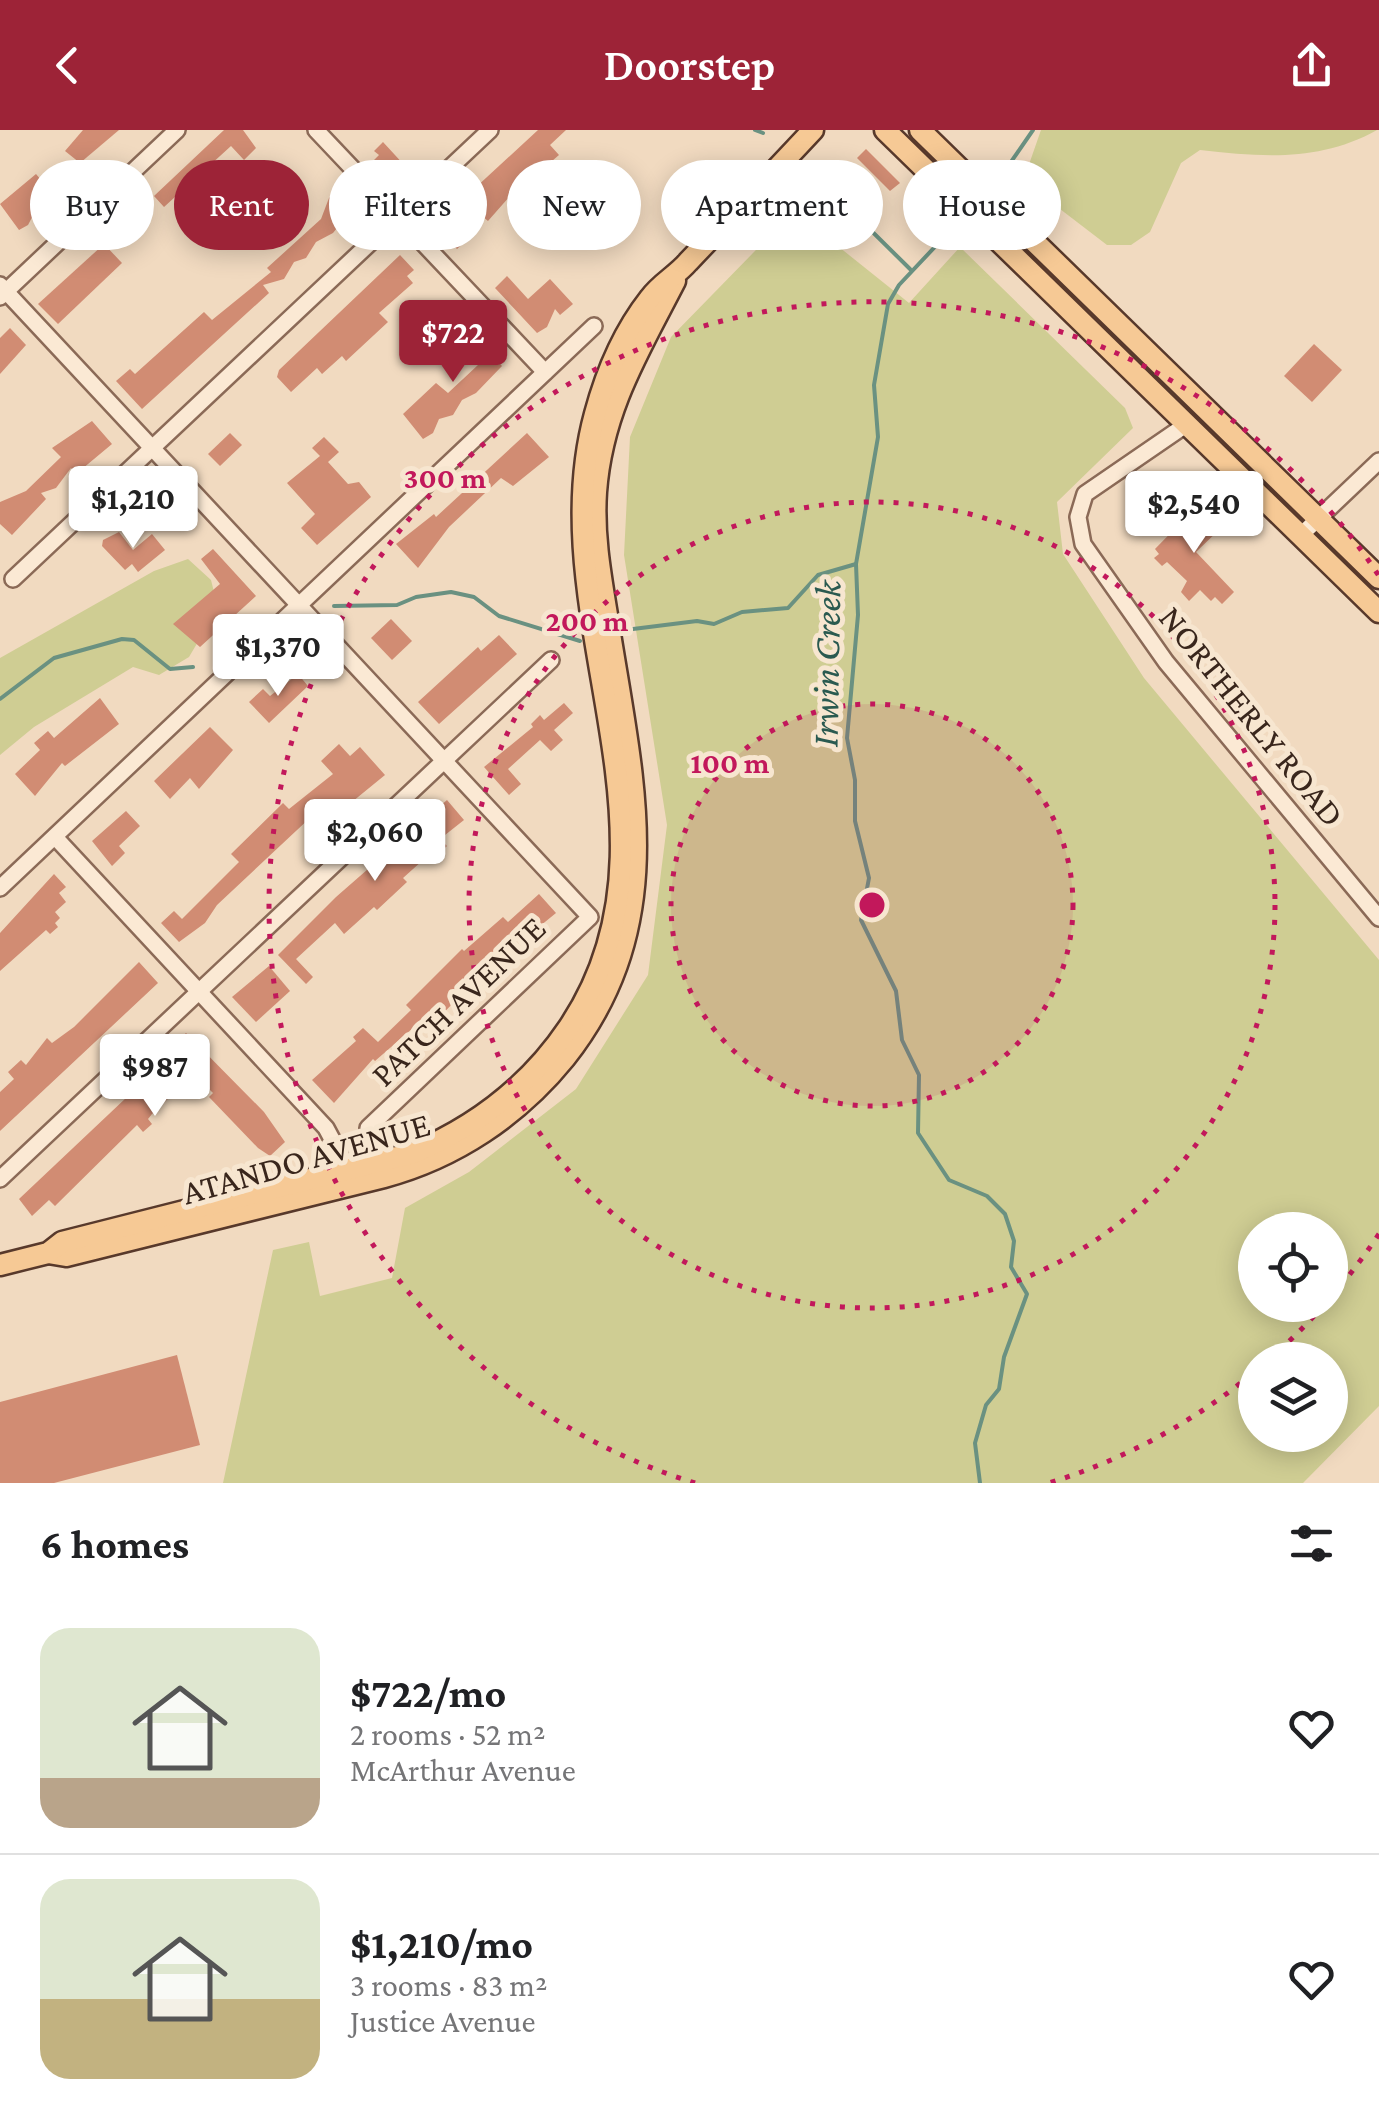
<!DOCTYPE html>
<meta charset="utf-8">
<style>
body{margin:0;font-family:"Crimson Pro",serif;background:#f2f2f2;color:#202124;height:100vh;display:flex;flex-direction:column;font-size:38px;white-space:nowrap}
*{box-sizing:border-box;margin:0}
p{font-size:32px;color:#757577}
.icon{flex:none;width:55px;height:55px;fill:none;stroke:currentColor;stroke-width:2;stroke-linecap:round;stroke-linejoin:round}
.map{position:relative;height:1353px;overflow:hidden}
.details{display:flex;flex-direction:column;background:#fff;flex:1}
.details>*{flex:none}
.hud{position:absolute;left:30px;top:30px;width:1320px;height:90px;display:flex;gap:20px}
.buttons{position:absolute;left:1238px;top:1082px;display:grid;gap:20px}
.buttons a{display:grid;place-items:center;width:110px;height:110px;border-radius:50%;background:#fff;box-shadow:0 5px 25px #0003;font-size:50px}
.price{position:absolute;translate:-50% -85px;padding:0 22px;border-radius:10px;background:#fff;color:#222;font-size:32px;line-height:65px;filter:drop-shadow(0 2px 5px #0008)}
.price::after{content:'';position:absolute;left:50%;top:60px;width:30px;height:22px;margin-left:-15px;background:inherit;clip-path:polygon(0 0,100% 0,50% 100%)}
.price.selected{background:#9d2337;color:#fff}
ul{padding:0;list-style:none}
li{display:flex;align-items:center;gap:30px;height:250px;padding:0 40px}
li+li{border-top:2px solid #e0e0e0}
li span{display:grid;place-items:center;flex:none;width:280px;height:200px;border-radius:30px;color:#555}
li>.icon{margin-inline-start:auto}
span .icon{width:120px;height:120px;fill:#fffc;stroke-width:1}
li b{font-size:42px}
h2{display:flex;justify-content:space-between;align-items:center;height:120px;padding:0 40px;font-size:42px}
.pill{padding:0 35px;border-radius:45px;background:#fff;box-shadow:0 5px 25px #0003;font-size:35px;line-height:90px}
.pill.selected{background:#9d2337;color:#fff}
header{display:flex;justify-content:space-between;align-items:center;height:130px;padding:0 40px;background:#9d2337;color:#fff;font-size:45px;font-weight:600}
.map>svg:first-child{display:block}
.green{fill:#cfcd93;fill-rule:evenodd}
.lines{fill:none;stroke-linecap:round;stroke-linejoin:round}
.stream{stroke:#6a9181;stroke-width:4}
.building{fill:#d18c73}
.minor-casing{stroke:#8b6a57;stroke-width:20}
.major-casing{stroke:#58392b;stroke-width:25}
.minor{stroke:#fbe9d4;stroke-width:15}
.major{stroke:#f6c995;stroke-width:20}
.ring{fill:none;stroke:#c2185b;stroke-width:5;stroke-dasharray:5 10}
.labels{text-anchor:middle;stroke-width:10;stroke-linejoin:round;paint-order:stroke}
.street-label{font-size:35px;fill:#39261c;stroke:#f7e6d0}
.water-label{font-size:38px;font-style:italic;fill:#2a5a50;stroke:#f7e6d0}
.centre{fill:#c2185b;stroke:#f7e6d0;stroke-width:5}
.ring-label{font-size:30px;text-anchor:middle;font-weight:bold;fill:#c2185b;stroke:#f7e6d0;stroke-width:10;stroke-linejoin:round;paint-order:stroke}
</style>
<header><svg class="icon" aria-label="back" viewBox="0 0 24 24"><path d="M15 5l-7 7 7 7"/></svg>Doorstep<svg class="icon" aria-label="share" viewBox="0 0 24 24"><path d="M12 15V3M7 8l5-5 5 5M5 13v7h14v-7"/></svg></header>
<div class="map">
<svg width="1379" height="1353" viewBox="0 0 1379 1353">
<rect width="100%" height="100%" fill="#f1dac0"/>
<g class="green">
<path d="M1041,0H1377C1320,32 1263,27 1200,20L1181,33L1150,102L1131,115H1107L1030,56L1026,43Z"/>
<path d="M794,81L909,173L960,117L1125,278L1133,298L1057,372L1063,424L1144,548L1379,830V1276L1303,1353H223L273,1120L309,1112L320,1166L392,1148L405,1078L469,1042L576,959L648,845L667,695L624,425L630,307L671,207ZM1330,1100V1175H1255V1100ZM1330,1230V1305H1255V1230Z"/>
<path d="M188,429L211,450L218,478L189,527L159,545L133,537L34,597L0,625V528L154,441Z"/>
</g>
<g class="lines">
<g class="stream">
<path d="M755,0L763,3"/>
<path d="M824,54L910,139"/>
<path d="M991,61L1033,0"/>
<path d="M963,87L899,155L888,174L874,255L878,307L856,434L858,485L847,608L855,650V691L869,748L861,790L896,861L902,910L919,945L918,1003L949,1050L987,1066L1005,1084L1014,1111L1011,1137L1027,1164L1004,1227L999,1259L986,1275L975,1313L980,1353"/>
<path d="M334,476L397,475L416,467L451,462L474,467L499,486L580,511"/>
<path d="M625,500L697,491L714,494L742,482L788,478L818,445L856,434"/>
<path d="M0,569L54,528L122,509L134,510L170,539L193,537"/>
</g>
</g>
<g class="building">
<path d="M83,0H119L80,33L65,21Z"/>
<path d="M224,0H243L256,18L244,30L231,16L164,77L154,66Z"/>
<path d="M538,0H566L550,15L559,25L537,44L540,47L510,66L488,91L476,81L458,96L469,108L457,119L434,96Z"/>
<path d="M383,12L406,37L397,52L373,31L379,25L374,21Z"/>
<path d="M866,19L900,53L890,61L857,28Z"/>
<path d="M36,44L58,70L45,81L39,74L28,95L19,100L0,74Z"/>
<path d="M342,56L357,73L333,103L316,112L306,128L294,132L284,149L263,155L269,163L142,279L116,251L130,239L135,244L204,182L212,190L271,142L267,138L321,89L329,68Z"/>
<path d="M134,80L145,92L143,98L129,108L125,104L116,113L107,104Z"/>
<path d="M104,114L122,133L58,194L38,174Z"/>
<path d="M400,125L414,140L407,146L413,153L379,183L388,192L346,231L342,226L322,244L317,238L291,262L277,247L279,240Z"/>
<path d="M507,146L528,169L550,149L573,174L560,185L555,179L547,197L537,203L495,158Z"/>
<path d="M460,190L502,236L476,263L462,270L453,285L439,289L433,303L423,309L403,284L436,253L448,263L478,235L448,202Z"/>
<path d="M10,198L26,215L0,244V208Z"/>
<path d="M1314,214L1342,240L1312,272L1284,246Z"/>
<path d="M92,291L112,314L76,344L71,338L56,358L41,363L46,369L12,405L0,394V372L26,361L61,327L52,318Z"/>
<path d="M230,303L242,315L220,336L208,324Z"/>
<path d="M527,303L549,327L513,356L501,348L449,397L418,438L396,414L434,384L436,387Z"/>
<path d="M324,307L339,322L328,332L348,354L359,352L371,367L317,415L301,398L315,384L287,353L320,326L312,318Z"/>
<path d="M1199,374L1220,399L1196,422L1234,462L1222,474L1215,467L1211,471L1200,460L1189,471L1181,462L1187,451L1167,432L1162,436L1154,428L1159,424L1155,419Z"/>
<path d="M119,402L133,420L152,404L165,420L138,442L132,434L125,440L102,416L103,410Z"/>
<path d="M213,419L256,466L200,517L173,494L220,454L201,429Z"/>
<path d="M391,489L412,511L392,530L371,508Z"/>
<path d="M499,505L517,524L439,594L418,572L478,517L481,521Z"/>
<path d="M298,544L308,556L269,593L249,572L263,559L270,566Z"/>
<path d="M100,568L119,594L65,636L62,633L35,666L15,644L40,620L34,613L48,601L54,608Z"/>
<path d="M564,573L573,583L554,600L563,610L551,621L540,610L508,639L521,654L509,665L484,637L533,597L531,594L540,585L544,590Z"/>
<path d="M210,597L233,620L199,659L190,648L170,669L154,651Z"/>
<path d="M339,614L350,626L360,617L385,645L347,676L341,669L317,692L312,686L217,775L205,793L179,812L161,793L174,781L182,789L239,732L231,724L283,673L289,679L333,644L321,631Z"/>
<path d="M447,670L464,690L440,709L447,716L436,726L432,722L403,748L407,752L377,780L374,777L344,804L335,793L296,829L313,847L306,854L278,825L336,767Z"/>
<path d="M126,681L140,696L119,716L125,723L112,736L92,711Z"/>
<path d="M54,744L66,757L59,763L66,772L55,782L60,788L55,793L58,797L50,804L46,800L0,841V803Z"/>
<path d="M539,764L556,783L518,814L514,810L428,899L421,891L375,931L373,929L334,973L312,950L356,911L353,907L363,898L378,912L411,880L406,875L462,819L464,821L503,787L508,792Z"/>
<path d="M139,832L158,853L0,1001V962L14,949L8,942L21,930L26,935L47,908L52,913L74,897Z"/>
<path d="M269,836L290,861L256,892L232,867Z"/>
<path d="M186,903L264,982L285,1012L270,1026L258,1018L209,967L213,963L194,944L152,984L148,989L152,994L143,1002L137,995L55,1076L49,1070L32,1086L19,1069L163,933L159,929Z"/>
<path d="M177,1225L200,1315L54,1353H0V1272Z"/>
</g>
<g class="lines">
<g class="minor-casing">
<g id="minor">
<path d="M316,0L545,242"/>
<path d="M0,155L590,787L368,998"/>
<path d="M0,167L177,0"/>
<path d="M1187,294L1085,364L1078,387L1083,414L1166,532L1379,788"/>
<path d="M1301,405L1379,331"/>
<path d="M13,449L490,0"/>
<path d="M55,707L326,998L349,1041"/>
<path d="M0,758L594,196"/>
<path d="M0,1049L551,530"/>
</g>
</g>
<g class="major-casing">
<g id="major">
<path d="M885,0L1379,482"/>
<path d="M920,0L1379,448"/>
<path d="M48,1123L66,1126L384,1047C455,1028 518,986 565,928C673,791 632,647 608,491C601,448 593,406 596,362C602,280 639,221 675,151"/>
<path d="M0,1135L48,1123L62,1112L413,1023C477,996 530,955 569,897C698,705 539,488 595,284C606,243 624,201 650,168C660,154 677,145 688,132C730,88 772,44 813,0"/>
</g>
</g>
<use href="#minor" class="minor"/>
<use href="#major" class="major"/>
</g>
<circle cx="872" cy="775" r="201" fill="#c2185b" fill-opacity=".12"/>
<g class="ring">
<circle cx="872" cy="775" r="201"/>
<circle cx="872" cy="775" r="403"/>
<path d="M1379 1104A604 604 0 0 1 1331 1167M1324 1175A604 604 0 0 1 1272 1227M1252 1244A604 604 0 0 1 1049 1353M695 1353A604 604 0 1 1 1379 446"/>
</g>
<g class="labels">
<g class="street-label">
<text transform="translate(1252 586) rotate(51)" y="12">NORTHERLY ROAD</text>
<text transform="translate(458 871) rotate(-44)" y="12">PATCH AVENUE</text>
<text transform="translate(306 1028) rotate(-16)" y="12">ATANDO AVENUE</text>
</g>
<g class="water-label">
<text transform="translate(826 534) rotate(-89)" y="13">Irwin Creek</text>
</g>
</g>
<circle cx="872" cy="775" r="15" class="centre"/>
<g class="ring-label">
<text x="445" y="358">300 m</text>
<text x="587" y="501">200 m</text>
<text x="730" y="643">100 m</text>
</g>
</svg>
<div class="buttons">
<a><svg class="icon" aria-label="locate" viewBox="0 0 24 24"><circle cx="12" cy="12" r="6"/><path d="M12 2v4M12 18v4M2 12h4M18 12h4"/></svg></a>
<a><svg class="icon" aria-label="layers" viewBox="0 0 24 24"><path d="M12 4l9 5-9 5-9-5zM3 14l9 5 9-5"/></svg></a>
</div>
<b class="price selected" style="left:453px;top:255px">$722</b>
<b class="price" style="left:133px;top:421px">$1,210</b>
<b class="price" style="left:1194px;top:426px">$2,540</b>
<b class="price" style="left:278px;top:569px">$1,370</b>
<b class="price" style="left:375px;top:754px">$2,060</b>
<b class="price" style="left:155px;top:989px">$987</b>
<div class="hud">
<a class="pill">Buy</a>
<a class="pill selected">Rent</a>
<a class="pill">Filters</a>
<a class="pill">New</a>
<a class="pill">Apartment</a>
<a class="pill">House</a>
</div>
</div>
<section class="details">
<h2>6 homes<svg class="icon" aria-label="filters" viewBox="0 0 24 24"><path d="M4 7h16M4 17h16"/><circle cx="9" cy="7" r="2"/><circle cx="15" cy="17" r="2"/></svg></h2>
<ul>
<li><span style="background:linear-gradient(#dfe7d0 75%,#b9a48a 0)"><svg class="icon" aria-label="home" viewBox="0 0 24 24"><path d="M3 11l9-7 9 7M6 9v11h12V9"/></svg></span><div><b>$722/mo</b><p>2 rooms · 52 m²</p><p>McArthur Avenue</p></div><svg class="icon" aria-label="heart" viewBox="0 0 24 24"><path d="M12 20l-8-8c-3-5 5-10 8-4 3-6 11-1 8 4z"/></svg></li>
<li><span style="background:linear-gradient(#dfe7d0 60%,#c2b280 0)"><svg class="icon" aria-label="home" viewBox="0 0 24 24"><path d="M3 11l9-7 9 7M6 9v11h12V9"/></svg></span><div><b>$1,210/mo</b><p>3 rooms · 83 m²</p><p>Justice Avenue</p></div><svg class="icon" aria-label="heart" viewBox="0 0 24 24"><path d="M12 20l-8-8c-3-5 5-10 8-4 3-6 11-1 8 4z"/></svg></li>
</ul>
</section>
